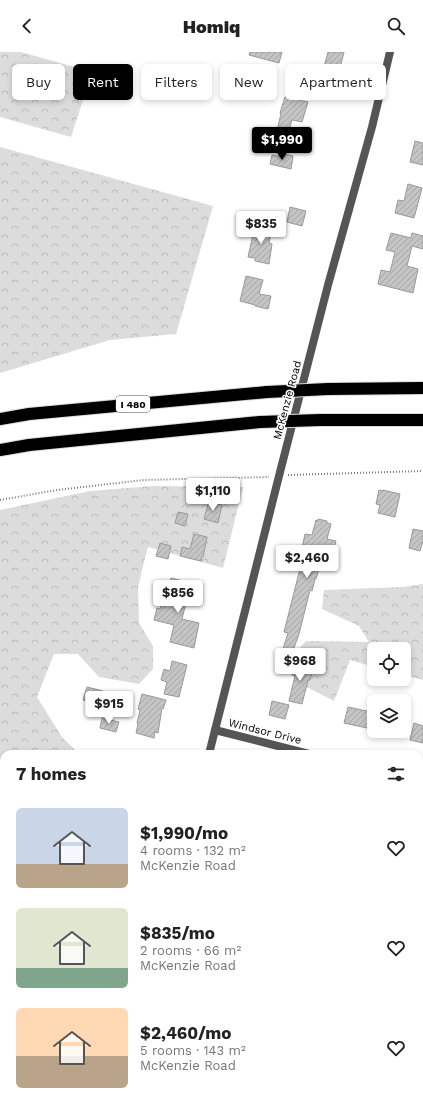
<!DOCTYPE html>
<meta charset="utf-8">
<style>
body{margin:0;font-family:"Work Sans",sans-serif;background:#f2f2f2;color:#222;height:100vh;display:flex;flex-direction:column;font-size:15px;white-space:nowrap}
*{box-sizing:border-box;margin:0}
p{font-size:13px;color:#767676}
.icon{flex:none;width:22px;height:22px;fill:none;stroke:currentColor;stroke-width:2;stroke-linecap:round;stroke-linejoin:round}
.map{position:relative;flex:1;overflow:hidden}
.drawer{position:absolute;left:0px;top:698px;width:423px;height:356px;display:flex;flex-direction:column;background:#fff;border-radius:12px 12px 0 0;box-shadow:0 2px 6px #0003}
.drawer>*{flex:none}
.top-card{position:absolute;left:12px;top:12px;width:399px;height:36px;display:flex;gap:8px}
.fabs{position:absolute;left:367px;top:590px;display:grid;gap:8px}
.fabs a{display:grid;place-items:center;width:44px;height:44px;border-radius:6px;background:#fff;box-shadow:0 2px 6px #0003;font-size:20px}
.price{position:absolute;translate:-50% -34px;padding:0 9px;border-radius:4px;background:#fff;color:#222;font-size:13px;line-height:26px;filter:drop-shadow(0 1px 2px #0008)}
.price::after{content:'';position:absolute;left:50%;top:24px;width:12px;height:9px;margin-left:-6px;background:inherit;clip-path:polygon(0 0,100% 0,50% 100%)}
.price.active{background:#000;color:#fff}
ul{padding:0;list-style:none}
li{display:flex;align-items:center;gap:12px;height:100px;padding:0 16px}
li span{display:grid;place-items:center;flex:none;width:112px;height:80px;border-radius:6px;color:#555}
li>.icon{margin-inline-start:auto}
span .icon{width:48px;height:48px;fill:#fffc;stroke-width:1}
li b{font-size:17px}
h2{display:flex;justify-content:space-between;align-items:center;height:48px;padding:0 16px;font-size:17px}
.chip{padding:0 14px;border-radius:6px;background:#fff;box-shadow:0 2px 6px #0003;font-size:14px;line-height:36px}
.chip.active{background:#000;color:#fff}
header{display:flex;justify-content:space-between;align-items:center;height:52px;padding:0 16px;background:#fff;font-size:18px;font-weight:800}
.map>svg:first-child{display:block}
.forest{fill:url(#forest-crowns)}
.building{fill:url(#building-hatch);stroke:#999}
.lines{fill:none;stroke-linecap:round;stroke-linejoin:round}
.motorway-casing{stroke:#dbdbdb;stroke-width:14}
.path{stroke:#777;stroke-width:2;stroke-dasharray:1 2;stroke-linecap:butt}
.minor{stroke:#555;stroke-width:8}
.tertiary{stroke:#555;stroke-width:8}
.motorway{stroke:#000;stroke-width:12}
.motorway-bridge-casing{stroke:#dbdbdb;stroke-width:14;stroke-linecap:butt}
.motorway-bridge{stroke:#000;stroke-width:12}
.labels{text-anchor:middle;stroke-width:3;stroke-linejoin:round;paint-order:stroke}
.shield{fill:#fff;stroke:#4c4c4c;stroke-width:1}
.shield-label{font-size:10px;font-weight:bold;fill:#000}
.street-label{font-size:11px;fill:#000;stroke:#fff}
</style>
<header><svg class="icon" aria-label="back" viewBox="0 0 24 24"><path d="M15 5l-7 7 7 7"/></svg>Homiq<svg class="icon" aria-label="search" viewBox="0 0 24 24"><circle cx="10" cy="10" r="6"/><path d="M15 15l6 6"/></svg></header>
<div class="map">
<svg width="423" height="1054" viewBox="0 0 423 1054">
<defs>
<pattern id="forest-crowns" width="20" height="18" patternUnits="userSpaceOnUse"><rect width="20" height="18" fill="#dcdcdc"/><path d="M2 6a3 3 0 1 1 6 0M12 15a3 3 0 1 1 6 0" fill="none" stroke="#bbb"/></pattern>
<pattern id="building-hatch" width="6" height="6" patternUnits="userSpaceOnUse"><rect width="6" height="6" fill="#c4c4c4"/><path d="M-1 1l2-2M0 6l6-6M5 7l2-2" fill="none" stroke="#a7a7a7"/></pattern>
</defs>
<rect width="100%" height="100%" fill="#fff"/>
<g class="forest">
<path d="M0,0H21L92,20L71,85L0,65Z"/>
<path d="M0,95L213,154L176,282L110,288L0,321Z"/>
<path d="M152,434L243,435L223,516L148,495L143,514L138,536L139,571L153,594V617L139,632L99,625L78,602H54L37,645L62,685L79,702H4V730L0,729V458L90,439Z"/>
<path d="M423,532V628L404,623V597H374V615L350,608L334,649L299,631L293,604L306,589L369,590L359,574L322,557L324,538L403,535Z"/>
<path d="M419,883L423,884V989L419,1005Z"/>
<path d="M4,891V1050H9L8,1054H0V892Z"/>
<path d="M216,1050H408L407,1054H216Z"/>
</g>
<g class="building">
<path d="M250,0H282L279,11L249,3Z"/>
<path d="M328,0H344L335,37L319,33L317,40L306,37L309,27H312L314,20L322,22Z"/>
<path d="M285,45L308,50L302,70L292,68L289,78L278,75L281,61H280Z"/>
<path d="M415,89L423,91V113L410,110Z"/>
<path d="M283,102L293,104L291,117L270,112L272,103L282,105Z"/>
<path d="M408,132L422,136L414,166L395,161L398,148L404,149Z"/>
<path d="M290,155L306,159L302,174L287,170Z"/>
<path d="M255,173L272,176L269,191L272,192L269,212L255,209V206L248,205Z"/>
<path d="M391,181L411,186L412,181L423,184V197L412,194L407,214L418,217L413,241L378,232L381,218L390,220L395,200L386,198Z"/>
<path d="M246,224L263,228L259,242L271,244L268,257L255,254V253L240,249Z"/>
<path d="M379,438L383,439V438L400,442L395,465L378,461L380,453L376,452Z"/>
<path d="M209,449L222,453L218,471L204,467Z"/>
<path d="M178,460L188,462L185,474L175,471Z"/>
<path d="M318,467L327,469V471L331,472L327,487L336,489L332,504L323,502L316,527H315L312,539L310,538L299,582L291,604L282,600L288,581L284,580L305,497L302,496L305,482L312,483L316,468L318,469Z"/>
<path d="M413,477L423,479V489L420,499L409,496Z"/>
<path d="M194,482L207,485L203,505H202L201,509L180,504L182,495L190,497Z"/>
<path d="M160,491L171,494L168,507L156,504Z"/>
<path d="M171,526L191,531L182,567L199,571L194,596L170,590L174,573L154,568L157,556L160,557L164,540H167Z"/>
<path d="M172,609L187,613L179,645L164,642L167,630L161,628L164,617L170,619Z"/>
<path d="M294,610L314,616L310,628H308L302,652L289,649L295,624L292,623L293,619H291Z"/>
<path d="M87,635L103,639L99,652L83,648Z"/>
<path d="M142,642L166,648L163,657L162,656L158,681L155,680L154,686L136,681L138,672L137,671L140,658L138,657Z"/>
<path d="M272,649L289,653L285,667L269,663Z"/>
<path d="M348,655L371,660L367,676L344,671Z"/>
<path d="M102,666L119,670L116,680L100,676Z"/>
<path d="M414,671L423,674V691L410,688Z"/>
</g>
<g class="lines">
<g class="motorway-casing">
<g id="motorway">
<path d="M328,337L423,336"/>
<path d="M0,367L29,362L267,340"/>
<path d="M320,368H423"/>
<path d="M0,398L29,393L260,370"/>
</g>
</g>
<g class="path">
<path d="M288,423L423,419"/>
<path d="M0,448L57,438L144,428L269,425"/>
</g>
<g class="minor">
<path d="M215,678L309,702"/>
<path d="M419,730L423,731"/>
<path d="M0,815L4,816"/>
</g>
<g class="tertiary">
<path d="M209,702L279,424L328,233L372,75L390,0"/>
<path d="M116,1054L117,1050"/>
</g>
<use href="#motorway" class="motorway"/>
<g class="motorway-bridge-casing">
<g id="motorway-bridge">
<path d="M267,340L328,337"/>
<path d="M260,370L320,368"/>
</g>
</g>
<use href="#motorway-bridge" class="motorway-bridge"/>
</g>
<g class="labels">
<rect class="shield" x="116" y="344" width="34" height="16" rx="3"/>
<g class="shield-label">
<text x="133" y="356">I 480</text>
</g>
<g class="street-label">
<text transform="translate(287 348) rotate(-75)" y="4">McKenzie Road</text>
<text transform="translate(265 679) rotate(14)" y="4">Windsor Drive</text>
</g>
</g>
</svg>
<div class="fabs">
<a><svg class="icon" aria-label="locate" viewBox="0 0 24 24"><circle cx="12" cy="12" r="6"/><path d="M12 2v4M12 18v4M2 12h4M18 12h4"/></svg></a>
<a><svg class="icon" aria-label="layers" viewBox="0 0 24 24"><path d="M12 4l9 5-9 5-9-5zM3 14l9 5 9-5"/></svg></a>
</div>
<b class="price active" style="left:282px;top:109px">$1,990</b>
<b class="price" style="left:261px;top:193px">$835</b>
<b class="price" style="left:213px;top:460px">$1,110</b>
<b class="price" style="left:307px;top:527px">$2,460</b>
<b class="price" style="left:178px;top:562px">$856</b>
<b class="price" style="left:300px;top:630px">$968</b>
<b class="price" style="left:109px;top:673px">$915</b>
<div class="top-card">
<a class="chip">Buy</a>
<a class="chip active">Rent</a>
<a class="chip">Filters</a>
<a class="chip">New</a>
<a class="chip">Apartment</a>
</div>
<section class="drawer">
<h2>7 homes<svg class="icon" aria-label="filters" viewBox="0 0 24 24"><path d="M4 7h16M4 17h16"/><circle cx="9" cy="7" r="2"/><circle cx="15" cy="17" r="2"/></svg></h2>
<ul>
<li><span style="background:linear-gradient(#c9d6e8 70%,#b9a48a 0)"><svg class="icon" aria-label="home" viewBox="0 0 24 24"><path d="M3 11l9-7 9 7M6 9v11h12V9"/></svg></span><div><b>$1,990/mo</b><p>4 rooms · 132 m²</p><p>McKenzie Road</p></div><svg class="icon" aria-label="heart" viewBox="0 0 24 24"><path d="M12 20l-8-8c-3-5 5-10 8-4 3-6 11-1 8 4z"/></svg></li>
<li><span style="background:linear-gradient(#dfe7d0 75%,#7fa58c 0)"><svg class="icon" aria-label="home" viewBox="0 0 24 24"><path d="M3 11l9-7 9 7M6 9v11h12V9"/></svg></span><div><b>$835/mo</b><p>2 rooms · 66 m²</p><p>McKenzie Road</p></div><svg class="icon" aria-label="heart" viewBox="0 0 24 24"><path d="M12 20l-8-8c-3-5 5-10 8-4 3-6 11-1 8 4z"/></svg></li>
<li><span style="background:linear-gradient(#ffd9b3 60%,#b9a48a 0)"><svg class="icon" aria-label="home" viewBox="0 0 24 24"><path d="M3 11l9-7 9 7M6 9v11h12V9"/></svg></span><div><b>$2,460/mo</b><p>5 rooms · 143 m²</p><p>McKenzie Road</p></div><svg class="icon" aria-label="heart" viewBox="0 0 24 24"><path d="M12 20l-8-8c-3-5 5-10 8-4 3-6 11-1 8 4z"/></svg></li>
</ul>
</section>
</div>
